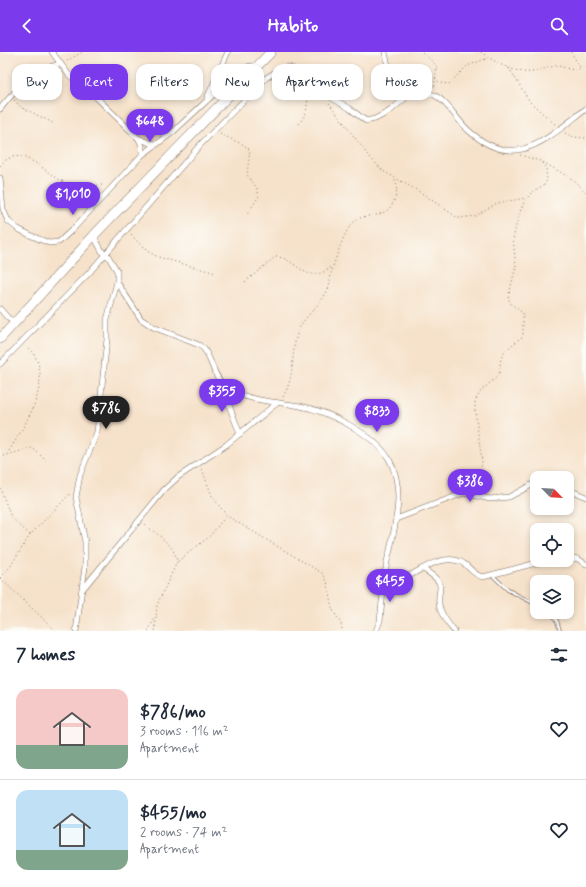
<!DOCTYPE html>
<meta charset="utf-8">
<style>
body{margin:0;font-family:Mynerve,sans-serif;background:#f6f6f7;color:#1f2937;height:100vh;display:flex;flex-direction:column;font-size:15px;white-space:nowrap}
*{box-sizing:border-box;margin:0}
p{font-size:13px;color:#747a83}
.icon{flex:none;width:22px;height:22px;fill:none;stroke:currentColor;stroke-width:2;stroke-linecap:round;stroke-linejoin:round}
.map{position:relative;height:579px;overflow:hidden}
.side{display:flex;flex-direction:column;background:#fff;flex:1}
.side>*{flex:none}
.banner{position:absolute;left:12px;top:12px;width:562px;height:36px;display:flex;gap:8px}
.needle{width:26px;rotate:114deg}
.fabs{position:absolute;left:530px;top:419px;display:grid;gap:8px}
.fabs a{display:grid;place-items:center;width:44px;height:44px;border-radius:8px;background:#fff;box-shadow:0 2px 6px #0003;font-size:20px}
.price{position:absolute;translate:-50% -34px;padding:0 9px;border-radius:14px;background:#7c3aed;color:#fff;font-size:13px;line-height:26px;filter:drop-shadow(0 1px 2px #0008)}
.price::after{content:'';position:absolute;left:50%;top:24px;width:12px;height:9px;margin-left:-6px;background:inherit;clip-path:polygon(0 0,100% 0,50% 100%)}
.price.selected{background:#222;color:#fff}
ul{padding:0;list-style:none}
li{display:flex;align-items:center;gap:12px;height:100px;padding:0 16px}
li+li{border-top:1px solid #e0e1e3}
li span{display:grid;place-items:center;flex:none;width:112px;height:80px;border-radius:12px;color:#555}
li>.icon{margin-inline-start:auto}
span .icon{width:48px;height:48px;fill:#fffc;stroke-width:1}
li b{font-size:17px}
h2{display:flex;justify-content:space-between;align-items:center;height:48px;padding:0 16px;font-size:17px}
.pill{padding:0 14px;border-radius:12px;background:#fff;box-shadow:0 2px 6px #0003;font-size:14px;line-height:36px}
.pill.selected{background:#7c3aed;color:#fff}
header{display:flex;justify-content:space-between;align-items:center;height:52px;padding:0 16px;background:#7c3aed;color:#fff;font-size:18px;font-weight:800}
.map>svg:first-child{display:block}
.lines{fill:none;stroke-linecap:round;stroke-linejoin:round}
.lane-casing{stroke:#7c6a5b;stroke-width:4}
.street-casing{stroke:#7c6a5b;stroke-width:6}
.highway-casing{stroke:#7c6a5b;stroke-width:10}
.path{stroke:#7c6a5b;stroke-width:1;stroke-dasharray:1 3;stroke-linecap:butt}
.lane{stroke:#fff;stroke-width:2.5}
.street{stroke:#fff;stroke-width:5}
.highway{stroke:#fff;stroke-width:9}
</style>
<header><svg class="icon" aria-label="back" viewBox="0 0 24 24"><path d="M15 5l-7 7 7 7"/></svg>Habito<svg class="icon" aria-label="search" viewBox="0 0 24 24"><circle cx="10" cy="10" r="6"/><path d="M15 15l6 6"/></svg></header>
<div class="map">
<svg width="586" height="579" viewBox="0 0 586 579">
<rect width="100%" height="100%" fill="#fdfcf7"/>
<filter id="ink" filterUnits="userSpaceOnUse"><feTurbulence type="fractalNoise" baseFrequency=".025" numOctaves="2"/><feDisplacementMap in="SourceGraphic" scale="8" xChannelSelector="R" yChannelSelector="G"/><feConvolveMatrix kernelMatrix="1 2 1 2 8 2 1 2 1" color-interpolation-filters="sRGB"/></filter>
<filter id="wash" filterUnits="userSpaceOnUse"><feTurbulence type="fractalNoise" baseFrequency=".012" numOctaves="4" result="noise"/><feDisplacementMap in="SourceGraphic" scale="16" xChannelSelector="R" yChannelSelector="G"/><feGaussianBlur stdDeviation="0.9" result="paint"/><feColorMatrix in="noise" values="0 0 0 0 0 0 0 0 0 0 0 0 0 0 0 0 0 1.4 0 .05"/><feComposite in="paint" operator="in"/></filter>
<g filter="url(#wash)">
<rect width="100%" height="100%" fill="#f6e2cb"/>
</g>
<g filter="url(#ink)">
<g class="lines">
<g class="lane-casing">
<g id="lane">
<path d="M492,523L508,538L537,553"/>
<path d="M550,560L557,569L560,579"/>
</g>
</g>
<g class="street-casing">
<g id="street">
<path d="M52,0L69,23L96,45L138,86L150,91L157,92L173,80L239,19L250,14H257"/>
<path d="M385,0C386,6 387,12 390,18C398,35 425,36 439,46C450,54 457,68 468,78C515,121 546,87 586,57"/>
<path d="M207,46L228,0"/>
<path d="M0,57C17,36 32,20 59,12"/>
<path d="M139,87L142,94V103"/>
<path d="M0,126L3,157L8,169L18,177L32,184L49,191L59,190L73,177L142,103L157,92"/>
<path d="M117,230L141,267L153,275L199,293L204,297C212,308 214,326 225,334C246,350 275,349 300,354C328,359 374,382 389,407C404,434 397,465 391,493C390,501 386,509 386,517C386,526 391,529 398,530C416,522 442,499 463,511C471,516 473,523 483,525L548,508"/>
<path d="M0,257L8,266L15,271"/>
<path d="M0,312L88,222L201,92L266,26L280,17L289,15L293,17L320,39L349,56L366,69L375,67L390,59L410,42L429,41"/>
<path d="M224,333L230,356L240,382"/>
<path d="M567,437L586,445"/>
<path d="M396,467L464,441L490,447L509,445L537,430"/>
<path d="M567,505L578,507L586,512"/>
<path d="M423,517C452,535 434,534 440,557C443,565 449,573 454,579"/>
<path d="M82,538L164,438L178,425L226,393L277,351"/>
<path d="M76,579L85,515V490L76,445L80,423L97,380L107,287V268L117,230V219L108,204L104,203L96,188V182"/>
<path d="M376,579L380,569L385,519"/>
</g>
</g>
<g class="highway-casing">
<path id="highway" d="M0,287L96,181L271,0"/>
</g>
<g class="path">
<path d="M422,0L437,14L434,36"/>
<path d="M481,0C494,10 515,22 532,20C540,19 547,15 556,14C563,14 569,18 577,18L586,14"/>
<path d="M571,0L581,17"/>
<path d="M67,9L82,0"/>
<path d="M509,16L530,50L556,73"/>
<path d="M435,26L440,31L449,32L467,14L488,6"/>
<path d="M14,48L21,55L53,71"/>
<path d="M329,51L367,102L383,119L420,140L458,166L475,164L497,151L526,146"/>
<path d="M299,72L306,61L309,38"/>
<path d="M565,81L573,85L586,86"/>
<path d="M220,82L244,93L250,98L247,123L257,136L259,144L246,164"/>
<path d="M520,103L540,109"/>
<path d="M543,110L572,127L586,140"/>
<path d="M0,114C21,87 47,125 69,132C82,136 92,133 105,133"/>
<path d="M131,183L147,199L158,205L216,221"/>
<path d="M245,230L275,205C297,204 304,237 333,214"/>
<path d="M283,345C285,341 287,337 288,334C295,315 291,295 299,277C306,262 322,252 328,237C330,233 330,227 331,222C334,210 341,190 347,179C359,158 372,168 386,159C395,153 400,136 394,127"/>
<path d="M7,402C24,375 60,322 26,294"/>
<path d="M0,405L31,396L35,398L46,409"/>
<path d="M202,417L212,444L227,464L322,521C331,531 328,547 333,558C337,567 342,569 342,579"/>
<path d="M0,436L11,465L30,483"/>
<path d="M477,438L482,410L475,358V349L481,339L499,323L501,306L506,298L523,284V261L511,252L508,246L516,214L513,187L519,162L524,150L532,140L544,133L547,128L546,116L540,109"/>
<path d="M144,472C156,482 175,492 177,510L157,553L155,579"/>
<path d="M178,509L209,485L226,464"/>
<path d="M0,526L10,515L30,483L70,442"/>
<path d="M0,526L56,579"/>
<path d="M148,579L155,566"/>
</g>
<use href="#lane" class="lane"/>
<use href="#street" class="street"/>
<use href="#highway" class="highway"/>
</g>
</g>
</svg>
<div class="fabs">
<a><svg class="needle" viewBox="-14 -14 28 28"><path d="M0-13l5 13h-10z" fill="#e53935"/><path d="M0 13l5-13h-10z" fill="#747a83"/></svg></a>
<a><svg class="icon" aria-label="locate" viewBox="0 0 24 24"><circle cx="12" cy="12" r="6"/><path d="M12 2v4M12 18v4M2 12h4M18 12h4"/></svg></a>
<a><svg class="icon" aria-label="layers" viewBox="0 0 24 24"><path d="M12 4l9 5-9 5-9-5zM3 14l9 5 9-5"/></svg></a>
</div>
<b class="price" style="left:150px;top:91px">$648</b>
<b class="price" style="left:73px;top:164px">$1,010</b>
<b class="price" style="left:222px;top:361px">$355</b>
<b class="price selected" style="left:106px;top:378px">$786</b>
<b class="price" style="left:377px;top:381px">$833</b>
<b class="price" style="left:470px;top:451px">$386</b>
<b class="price" style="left:390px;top:551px">$455</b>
<div class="banner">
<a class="pill">Buy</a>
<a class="pill selected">Rent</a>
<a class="pill">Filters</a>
<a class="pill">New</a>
<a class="pill">Apartment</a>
<a class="pill">House</a>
</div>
</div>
<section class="side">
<h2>7 homes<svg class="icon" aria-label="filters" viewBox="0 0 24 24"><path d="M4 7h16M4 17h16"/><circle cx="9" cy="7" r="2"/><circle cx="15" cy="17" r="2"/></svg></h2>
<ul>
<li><span style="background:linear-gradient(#f6c9c9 70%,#7fa58c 0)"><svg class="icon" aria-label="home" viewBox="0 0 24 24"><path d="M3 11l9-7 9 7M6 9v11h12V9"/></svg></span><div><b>$786/mo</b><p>3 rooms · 116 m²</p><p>Apartment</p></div><svg class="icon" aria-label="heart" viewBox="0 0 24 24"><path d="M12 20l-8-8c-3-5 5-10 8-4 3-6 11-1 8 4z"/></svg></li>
<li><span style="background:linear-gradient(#bfe0f5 75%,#7fa58c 0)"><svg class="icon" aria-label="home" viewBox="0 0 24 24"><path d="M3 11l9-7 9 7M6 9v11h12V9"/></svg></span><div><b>$455/mo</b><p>2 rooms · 74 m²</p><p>Apartment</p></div><svg class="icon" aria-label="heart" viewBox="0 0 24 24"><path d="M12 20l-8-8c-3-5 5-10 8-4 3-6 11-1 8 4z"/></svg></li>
</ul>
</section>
